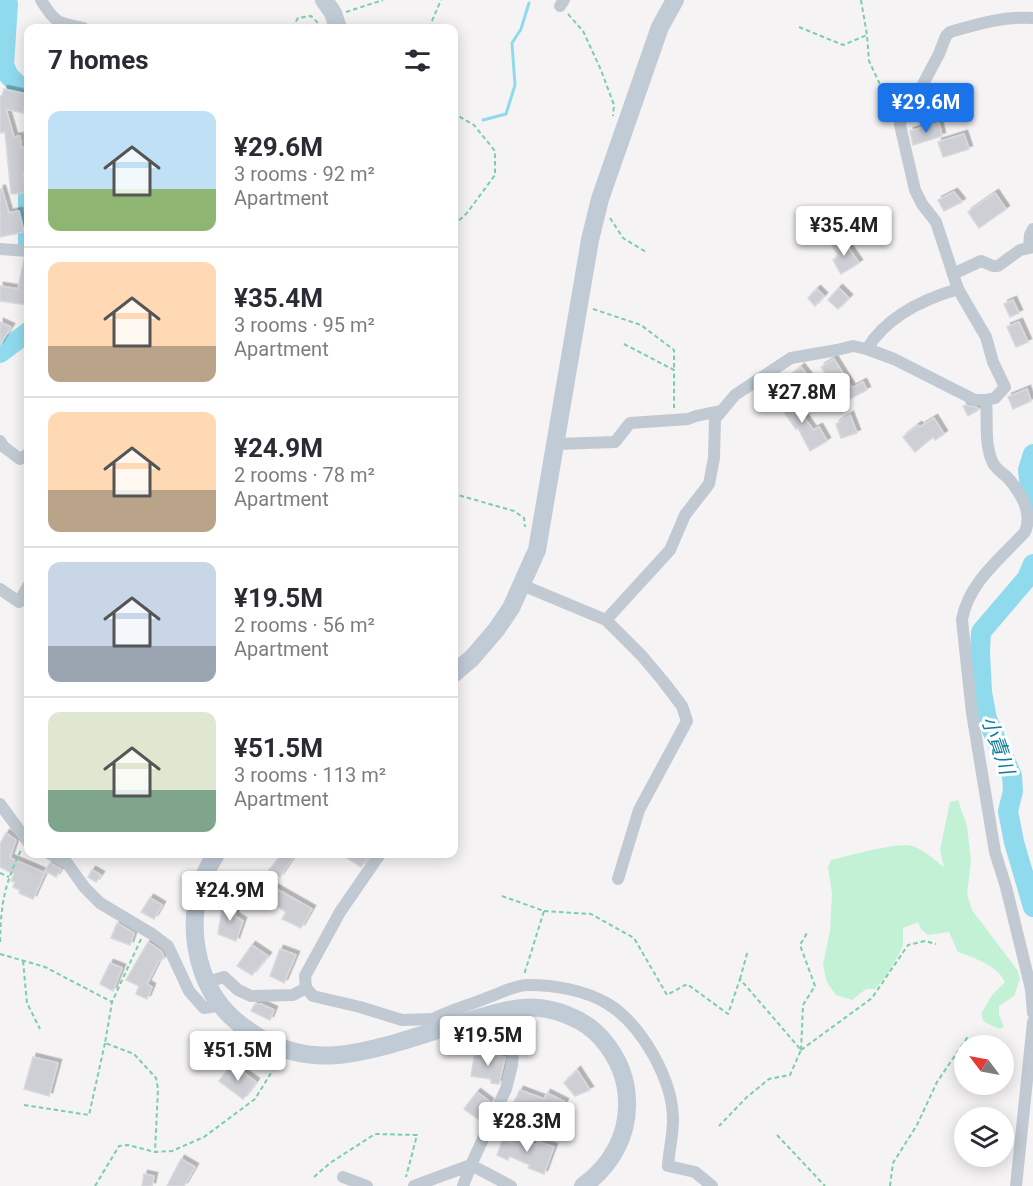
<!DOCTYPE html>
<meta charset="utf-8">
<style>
body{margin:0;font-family:Roboto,"Noto Sans JP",sans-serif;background:#f2f2f3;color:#2b2b33;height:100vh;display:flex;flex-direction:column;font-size:22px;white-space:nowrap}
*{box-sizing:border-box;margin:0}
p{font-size:20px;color:#7c7c81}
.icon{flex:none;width:33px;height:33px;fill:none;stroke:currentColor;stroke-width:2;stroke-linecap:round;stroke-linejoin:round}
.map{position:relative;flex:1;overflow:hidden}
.side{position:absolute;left:24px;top:24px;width:434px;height:834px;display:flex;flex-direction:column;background:#fff;border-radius:12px;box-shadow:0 3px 15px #0003}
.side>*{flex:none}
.needle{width:39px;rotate:302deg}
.buttons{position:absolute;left:954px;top:1035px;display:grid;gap:12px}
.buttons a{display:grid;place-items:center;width:60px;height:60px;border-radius:50%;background:#fff;box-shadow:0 3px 15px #0003;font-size:30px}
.price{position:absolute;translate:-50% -51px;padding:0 14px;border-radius:6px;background:#fff;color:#222;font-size:20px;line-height:39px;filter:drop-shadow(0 2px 3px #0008)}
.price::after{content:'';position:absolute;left:50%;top:36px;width:18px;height:14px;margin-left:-9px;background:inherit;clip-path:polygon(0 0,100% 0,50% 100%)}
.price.on{background:#1a73e8;color:#fff}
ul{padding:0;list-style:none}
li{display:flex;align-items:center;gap:18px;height:150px;padding:0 24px}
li+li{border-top:2px solid #e1e1e2}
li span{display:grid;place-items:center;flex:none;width:168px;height:120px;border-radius:12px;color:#555}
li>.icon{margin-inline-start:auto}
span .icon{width:72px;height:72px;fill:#fffc;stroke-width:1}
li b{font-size:26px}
h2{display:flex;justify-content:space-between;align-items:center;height:72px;padding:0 24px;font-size:26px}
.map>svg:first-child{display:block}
.green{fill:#c3f1d5}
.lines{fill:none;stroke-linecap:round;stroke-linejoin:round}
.stream{stroke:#90daee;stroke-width:3}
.river{stroke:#90daee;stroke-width:20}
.building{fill:#cdcfd5;stroke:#d7d9de;stroke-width:1.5;filter:url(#shadow)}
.path{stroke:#7ad0a6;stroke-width:2;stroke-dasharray:4.5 3;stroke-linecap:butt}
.street{stroke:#c1cad2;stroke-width:12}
.secondary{stroke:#c1cbd6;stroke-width:18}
.labels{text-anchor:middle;stroke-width:6;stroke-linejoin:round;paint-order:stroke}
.water-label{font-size:20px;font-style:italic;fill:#0c7c9b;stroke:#fff}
</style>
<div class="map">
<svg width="1033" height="1186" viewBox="0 0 1033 1186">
<defs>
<filter id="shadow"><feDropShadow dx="3.5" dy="-3.5" stdDeviation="0" flood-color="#0004"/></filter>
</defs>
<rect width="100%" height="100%" fill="#f5f3f3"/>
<path class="green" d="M958,800L967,826L971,861L967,894L972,910L1018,971L1020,979L1014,996L999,1006V1015L1004,1027L1000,1029L984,1022L981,1014L992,995L1005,982C997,965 974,958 958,952L949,932L928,935L921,929L918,922L903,928V946L889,972L875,989H866L852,1000L836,995L827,982L823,965L830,931L832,893L828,867L831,860C849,856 896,842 912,846C925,850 934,860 944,867L940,850L950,802Z"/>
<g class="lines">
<path class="stream" d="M483,120L506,114L515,85L512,43L521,29L529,3"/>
<g class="river">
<path d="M6,0L8,4L4,65L9,76L28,94"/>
<path d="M28,244V183"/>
<path d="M0,353L28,332"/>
<path d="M1032,508L1028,470L1033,454"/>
<path d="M1033,564L1027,578L981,632L980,651L982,692L987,719L1012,776L1013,791L1008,811L1014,842L1033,907"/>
</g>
</g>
<g class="building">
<path d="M4,89L27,94L23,113L6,109L14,137L20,136L21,148L25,147L28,171L23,172L25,193L11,194L5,132L0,133V96H2Z"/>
<path d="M939,123L942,136L913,145L910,131Z"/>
<path d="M964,134L969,149L943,157L938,142Z"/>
<path d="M0,189H2L9,213L19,211L24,232L0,237Z"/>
<path d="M954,192L962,202L944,211L938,200Z"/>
<path d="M995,193L1006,209L979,228L968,212Z"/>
<path d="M842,238L859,263L841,274L833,260L839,256L832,246Z"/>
<path d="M24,259H28V305L0,301V286L18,289Z"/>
<path d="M839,288L849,298L838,309L828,300Z"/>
<path d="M817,289L824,296L815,306L808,298Z"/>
<path d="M1013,300L1019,313L1010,317L1004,304Z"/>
<path d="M0,322L11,327L0,345Z"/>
<path d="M1019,322L1028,342L1016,347L1007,327Z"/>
<path d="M834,359L852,388L863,382L867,390L844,402L821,367Z"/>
<path d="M801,367L813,382L800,391L789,377Z"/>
<path d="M1027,389L1031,401L1013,409L1008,397Z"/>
<path d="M789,395L813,430L819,427L827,441L810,451L798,428L796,429L778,404Z"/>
<path d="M966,405L978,408V410L968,416L963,406Z"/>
<path d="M850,415L857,433L841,438L836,424Z"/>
<path d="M934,418L944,434L935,440L933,437L915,452L903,437L918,425L920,427Z"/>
<path d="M6,833L16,840L10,858L45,873L33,899L19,893L20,890L13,887L15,882L11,881L14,874L0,867V844Z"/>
<path d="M282,854H295L280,877L269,870Z"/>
<path d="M341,854H370L361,867Z"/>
<path d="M50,863L61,869L56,877L45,871Z"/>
<path d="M92,870L101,875L96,882L88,877Z"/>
<path d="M275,888L312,909L301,928L282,919L286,912L268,901Z"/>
<path d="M150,898L162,905L154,919L141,912Z"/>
<path d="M223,902L237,904L235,916L243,921L236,941L218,934Z"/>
<path d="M117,923L134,933L130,945L111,938Z"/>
<path d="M148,942L161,951L164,957L161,961L159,960L147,984L152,987L147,999L136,994L139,986L126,980Z"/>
<path d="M252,945L268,956L252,975L237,966Z"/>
<path d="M280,949L296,955L284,983L270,976Z"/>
<path d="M110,963L122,968L113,991L100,984Z"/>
<path d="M255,1004H261L274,1010L270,1020L251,1011Z"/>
<path d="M475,1052L505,1057L499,1084L491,1083V1079L471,1076Z"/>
<path d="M33,1057L58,1063L49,1096L24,1089Z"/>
<path d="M232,1064L256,1082L243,1099L219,1081Z"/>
<path d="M577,1070L590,1090L575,1096L564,1083Z"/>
<path d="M520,1090L544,1099L547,1093L565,1102L555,1124L533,1118L511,1108Z"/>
<path d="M477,1092L490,1102L478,1119L464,1109Z"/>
<path d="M515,1136L536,1145L538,1142L554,1147L544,1174L528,1168L530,1165L509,1156L508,1160L497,1155L503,1139L512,1143Z"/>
<path d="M181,1159L195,1167L184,1186H167Z"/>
<path d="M144,1174L154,1176L152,1186H142Z"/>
</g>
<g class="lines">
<g class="path">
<path d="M861,0L867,35L869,61L893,112"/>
<path d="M346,12L383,0"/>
<path d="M568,14L583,31L601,70L614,105L613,116"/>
<path d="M799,27L843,45L867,35"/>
<path d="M292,28L298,18L311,16L319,24V28"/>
<path d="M429,28L441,0"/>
<path d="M453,113L474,125L495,151V175L467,213L453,226"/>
<path d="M610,218L623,238L646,252"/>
<path d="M593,309L641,325L674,350V370"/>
<path d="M624,344L674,370V408"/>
<path d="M453,492L458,495L514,511L524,518L525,527"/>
<path d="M0,873L9,877"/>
<path d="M502,896L544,911L524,975"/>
<path d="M544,911L591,914L634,938L667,995L687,984L728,1014L740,979L801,1050L790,1075L769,1079L747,1097L719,1126"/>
<path d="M141,939L112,1002L105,1043L134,1054L156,1078L158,1089L155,1152"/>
<path d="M0,942C1,903 4,886 21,850"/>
<path d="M0,954L45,967L112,1002"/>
<path d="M23,961L27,1003L40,1029"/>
<path d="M740,979L748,950"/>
<path d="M801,1050L872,998L908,945L925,941L936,944"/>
<path d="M801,1050L803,1005L815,986L800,945L807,933"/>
<path d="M24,1105L89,1115L105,1043"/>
<path d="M777,1135L825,1186"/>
<path d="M314,1177L330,1163L375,1134L417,1135L406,1177"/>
<path d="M95,1186L119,1146L128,1145L155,1152L172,1151L204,1137L255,1099L271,1073L274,1061"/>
<path d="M890,1186L893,1163L917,1125L937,1082L969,1035"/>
</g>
<g class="street">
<path d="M41,0C55,23 57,23 83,28"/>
<path d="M560,6L564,0"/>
<path d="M1033,18C1004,16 978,24 950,32L946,36L939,54L912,105L900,122V125L915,190L922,204L936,222L958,289L986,337L993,362L1005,387L995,398L986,400C988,420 984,442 992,461C995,469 1002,472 1008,478C1021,493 1033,513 1025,532C1001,558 968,583 962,620L972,713L995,852L1006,887L1031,989L1033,1013"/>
<path d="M1029,247L1030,235L1033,229"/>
<path d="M0,249L28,251"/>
<path d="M953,274L981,261L993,266H998L1020,250L1033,247"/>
<path d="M867,349L894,359L975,400H986"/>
<path d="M0,441L4,447L20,459L28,454"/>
<path d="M557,444L615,442L630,423L688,419L696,416L720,411"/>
<path d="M522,585L606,620L642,656L663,681L682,706L687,721L639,810L618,879"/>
<path d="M0,589L19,602L28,586"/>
<path d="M606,620L670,550L685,515L709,484L714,458L715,419L735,395L791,358L837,350L853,346L867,349C886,317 924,299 958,289"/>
<path d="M0,804L28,842"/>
<path d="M50,854L67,863L85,888L100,903L152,934L168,946L189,991L204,1008L221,1005"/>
<path d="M380,854L340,912L305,976L306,988L313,996L360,1007L402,1020L433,1019L437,1027"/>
<path d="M207,982L224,977L238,990L251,996L293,995L306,988"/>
<path d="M433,1019C451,1010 470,1005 489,997C501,993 515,985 528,985C554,985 585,990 608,1004C642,1025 673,1080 673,1120C673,1135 669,1151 668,1166L695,1172L712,1186"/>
<path d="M343,1177L367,1186"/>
<path d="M414,1186L471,1165L463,1186"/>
<path d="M511,1186L471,1165L506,1089L512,1065L517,1014L515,1009"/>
<path d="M1016,1186L1033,1022"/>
</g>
<g class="secondary">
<path d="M324,0L333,13L338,28"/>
<path d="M453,674L472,658L496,630L511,608L537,550L590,240L600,199L660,27L675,0"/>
<path d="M216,854C193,889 189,930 202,970C210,995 227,1016 248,1030C273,1049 306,1058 338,1055C385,1050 432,1030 478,1018C492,1014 507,1009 522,1008C550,1005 585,1018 603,1040C618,1058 627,1078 627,1102C628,1136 611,1166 583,1186"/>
</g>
</g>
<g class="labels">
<g class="water-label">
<text transform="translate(998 745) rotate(71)" y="7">小責川</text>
</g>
</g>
</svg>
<div class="buttons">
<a><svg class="needle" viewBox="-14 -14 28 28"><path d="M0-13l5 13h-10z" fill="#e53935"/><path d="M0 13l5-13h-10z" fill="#7c7c81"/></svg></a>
<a><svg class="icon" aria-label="layers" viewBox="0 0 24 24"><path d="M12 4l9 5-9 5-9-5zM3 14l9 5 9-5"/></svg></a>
</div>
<b class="price on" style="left:926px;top:134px">¥29.6M</b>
<b class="price" style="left:844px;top:257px">¥35.4M</b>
<b class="price" style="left:802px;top:424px">¥27.8M</b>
<b class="price" style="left:230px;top:922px">¥24.9M</b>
<b class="price" style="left:488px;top:1067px">¥19.5M</b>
<b class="price" style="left:238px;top:1082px">¥51.5M</b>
<b class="price" style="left:527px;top:1153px">¥28.3M</b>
<section class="side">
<h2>7 homes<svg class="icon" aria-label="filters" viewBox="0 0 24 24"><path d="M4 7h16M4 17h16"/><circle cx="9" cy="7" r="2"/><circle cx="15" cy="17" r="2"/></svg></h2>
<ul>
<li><span style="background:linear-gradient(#bfe0f5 65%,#8fb573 0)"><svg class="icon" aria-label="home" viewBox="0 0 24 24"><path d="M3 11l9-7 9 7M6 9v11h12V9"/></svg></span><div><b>¥29.6M</b><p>3 rooms · 92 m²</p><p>Apartment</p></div></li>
<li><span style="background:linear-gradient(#ffd9b3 70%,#b9a48a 0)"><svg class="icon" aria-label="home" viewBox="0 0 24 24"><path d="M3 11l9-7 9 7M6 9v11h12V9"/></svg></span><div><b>¥35.4M</b><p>3 rooms · 95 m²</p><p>Apartment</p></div></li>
<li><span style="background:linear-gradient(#ffd9b3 65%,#b9a48a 0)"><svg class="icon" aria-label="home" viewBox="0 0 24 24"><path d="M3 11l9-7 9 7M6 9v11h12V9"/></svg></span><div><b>¥24.9M</b><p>2 rooms · 78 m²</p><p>Apartment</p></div></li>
<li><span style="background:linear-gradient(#c9d6e8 70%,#9aa5b1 0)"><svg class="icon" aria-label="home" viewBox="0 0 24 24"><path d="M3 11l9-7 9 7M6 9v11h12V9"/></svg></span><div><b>¥19.5M</b><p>2 rooms · 56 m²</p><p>Apartment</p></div></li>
<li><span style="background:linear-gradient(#dfe7d0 65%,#7fa58c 0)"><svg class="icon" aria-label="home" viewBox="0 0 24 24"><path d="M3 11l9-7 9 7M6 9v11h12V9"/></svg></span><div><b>¥51.5M</b><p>3 rooms · 113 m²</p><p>Apartment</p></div></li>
</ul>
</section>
</div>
